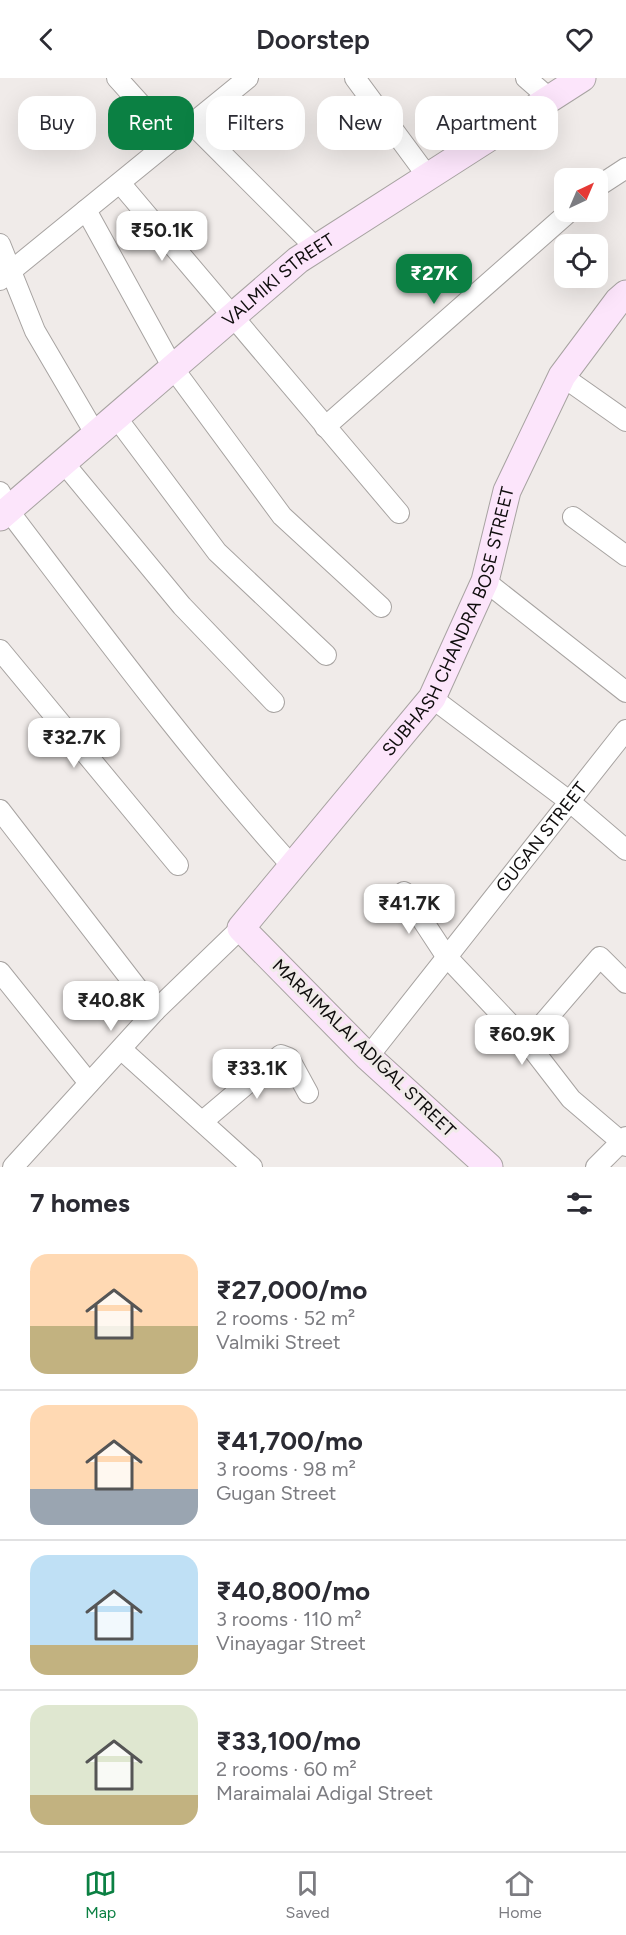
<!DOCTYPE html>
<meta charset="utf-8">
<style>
body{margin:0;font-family:Figtree,sans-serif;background:#f7f7f7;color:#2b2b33;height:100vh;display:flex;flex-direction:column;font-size:22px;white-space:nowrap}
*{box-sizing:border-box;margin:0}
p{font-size:20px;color:#7c7c81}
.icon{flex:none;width:33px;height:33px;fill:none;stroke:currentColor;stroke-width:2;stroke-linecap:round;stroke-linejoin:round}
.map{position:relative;height:1089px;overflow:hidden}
.drawer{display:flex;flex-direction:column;background:#fff;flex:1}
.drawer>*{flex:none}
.hud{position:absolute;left:18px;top:18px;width:591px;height:54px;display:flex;gap:12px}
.needle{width:39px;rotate:44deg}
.tools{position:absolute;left:554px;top:90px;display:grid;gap:12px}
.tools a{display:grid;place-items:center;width:54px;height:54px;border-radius:12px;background:#fff;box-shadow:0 6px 24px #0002;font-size:30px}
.price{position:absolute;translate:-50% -51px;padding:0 14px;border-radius:12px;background:#fff;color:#222;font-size:20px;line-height:39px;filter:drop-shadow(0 2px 3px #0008)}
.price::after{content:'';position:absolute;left:50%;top:36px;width:18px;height:14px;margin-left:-9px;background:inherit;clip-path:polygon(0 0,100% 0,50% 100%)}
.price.current{background:#0b8043;color:#fff}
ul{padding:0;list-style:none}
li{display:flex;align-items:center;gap:18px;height:150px;padding:0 30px}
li+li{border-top:2px solid #e1e1e2}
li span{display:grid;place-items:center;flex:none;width:168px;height:120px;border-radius:18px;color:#555}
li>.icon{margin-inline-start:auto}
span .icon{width:72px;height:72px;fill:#fffc;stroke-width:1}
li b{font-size:26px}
h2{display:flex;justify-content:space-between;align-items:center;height:72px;padding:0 30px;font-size:26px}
.tag{padding:0 21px;border-radius:18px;background:#fff;box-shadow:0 6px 24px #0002;font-size:21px;line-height:54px}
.tag.current{background:#0b8043;color:#fff}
header{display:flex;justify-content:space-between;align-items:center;height:78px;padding:0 30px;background:#fff;font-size:27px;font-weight:600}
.tabs{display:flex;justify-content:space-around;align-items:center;height:84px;border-top:2px solid #e1e1e2;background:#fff;font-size:16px;color:#7c7c81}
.tabs a{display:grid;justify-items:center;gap:3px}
.tabs .current{color:#0b8043}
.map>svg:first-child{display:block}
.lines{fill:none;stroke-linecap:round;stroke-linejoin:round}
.street-casing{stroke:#a7a3a1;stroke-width:22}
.secondary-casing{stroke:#a7a3a1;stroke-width:29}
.street{stroke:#fff;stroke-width:20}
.secondary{stroke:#fce5fb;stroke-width:27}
.labels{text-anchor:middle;stroke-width:6;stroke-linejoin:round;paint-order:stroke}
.street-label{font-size:18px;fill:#0f0d0d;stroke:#f0ebe9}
</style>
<header><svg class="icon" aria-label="back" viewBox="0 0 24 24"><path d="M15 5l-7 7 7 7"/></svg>Doorstep<svg class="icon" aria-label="heart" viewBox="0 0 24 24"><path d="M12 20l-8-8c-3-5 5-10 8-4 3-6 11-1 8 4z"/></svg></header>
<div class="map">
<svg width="626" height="1089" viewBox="0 0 626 1089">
<rect width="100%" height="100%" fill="#f0ebe9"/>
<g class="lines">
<g class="street-casing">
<g id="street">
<path d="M117,0L173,62"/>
<path d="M355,0L428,99"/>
<path d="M526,0L549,20"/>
<path d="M192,46L316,170"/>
<path d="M120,105L399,435"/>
<path d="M597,109L626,90"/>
<path d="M86,132L173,290L282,438L381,529"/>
<path d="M0,166L35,253L96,357"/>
<path d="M0,202L248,0"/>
<path d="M562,298L626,343"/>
<path d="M116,339L217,474L326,577"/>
<path d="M325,349L569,134"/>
<path d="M63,384L182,528L274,624"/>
<path d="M0,414L8,432C100,553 190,675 292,788"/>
<path d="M573,439L626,478"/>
<path d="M485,503L626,614"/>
<path d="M0,572L178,787"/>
<path d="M432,620L569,723L626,772"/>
<path d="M0,732L155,933"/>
<path d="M404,814L446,878L527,964L571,1021L626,1068"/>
<path d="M0,894L89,1005"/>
<path d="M527,964L600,879L626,905"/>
<path d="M121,971L252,1089"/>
<path id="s1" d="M368,979L626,652"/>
<path d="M203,1043L281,977L289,980L308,1015"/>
<path d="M13,1089L155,933L241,850"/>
<path d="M596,1089L626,1059"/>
</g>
</g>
<g class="secondary-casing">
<g id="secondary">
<path id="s2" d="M0,439L298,182L582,0"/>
<path id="s3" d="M489,1089L368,979L241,850L432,620L485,503L507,413L562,298L618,223L626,216"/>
</g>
</g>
<use href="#street" class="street"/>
<use href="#secondary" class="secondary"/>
</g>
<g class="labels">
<g class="street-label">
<text dy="6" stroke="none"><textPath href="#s2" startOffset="366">VALMIKI STREET</textPath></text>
<text dy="6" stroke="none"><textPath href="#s3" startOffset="720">SUBHASH CHANDRA BOSE STREET</textPath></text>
<text dy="6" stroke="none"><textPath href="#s1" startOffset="280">GUGAN STREET</textPath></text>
<text transform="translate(364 970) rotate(44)" y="6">MARAIMALAI ADIGAL STREET</text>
</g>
</g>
</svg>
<div class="tools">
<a><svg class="needle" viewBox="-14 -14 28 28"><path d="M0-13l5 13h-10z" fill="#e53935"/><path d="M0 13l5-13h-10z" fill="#7c7c81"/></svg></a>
<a><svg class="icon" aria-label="locate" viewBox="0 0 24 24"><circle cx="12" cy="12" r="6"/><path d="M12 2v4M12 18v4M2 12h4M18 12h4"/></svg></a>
</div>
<b class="price" style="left:162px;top:184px">₹50.1K</b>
<b class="price current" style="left:434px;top:227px">₹27K</b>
<b class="price" style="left:74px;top:691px">₹32.7K</b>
<b class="price" style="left:409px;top:857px">₹41.7K</b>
<b class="price" style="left:111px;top:954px">₹40.8K</b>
<b class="price" style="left:522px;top:988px">₹60.9K</b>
<b class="price" style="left:257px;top:1022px">₹33.1K</b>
<div class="hud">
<a class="tag">Buy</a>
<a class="tag current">Rent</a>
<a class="tag">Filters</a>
<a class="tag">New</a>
<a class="tag">Apartment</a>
</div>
</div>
<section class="drawer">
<h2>7 homes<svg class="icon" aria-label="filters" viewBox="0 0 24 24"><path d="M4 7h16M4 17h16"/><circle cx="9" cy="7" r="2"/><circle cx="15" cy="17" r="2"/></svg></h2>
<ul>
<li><span style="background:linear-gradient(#ffd9b3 60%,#c2b280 0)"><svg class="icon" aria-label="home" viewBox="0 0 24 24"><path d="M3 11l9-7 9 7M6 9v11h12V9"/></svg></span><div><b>₹27,000/mo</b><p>2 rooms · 52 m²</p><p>Valmiki Street</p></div></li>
<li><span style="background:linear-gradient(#ffd9b3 70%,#9aa5b1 0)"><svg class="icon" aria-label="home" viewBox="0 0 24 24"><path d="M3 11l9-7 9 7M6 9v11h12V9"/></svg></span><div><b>₹41,700/mo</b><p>3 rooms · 98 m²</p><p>Gugan Street</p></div></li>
<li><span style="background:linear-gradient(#bfe0f5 75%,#c2b280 0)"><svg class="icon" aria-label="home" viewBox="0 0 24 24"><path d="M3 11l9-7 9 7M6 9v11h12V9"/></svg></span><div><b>₹40,800/mo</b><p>3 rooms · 110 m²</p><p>Vinayagar Street</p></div></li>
<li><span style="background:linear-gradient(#dfe7d0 75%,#c2b280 0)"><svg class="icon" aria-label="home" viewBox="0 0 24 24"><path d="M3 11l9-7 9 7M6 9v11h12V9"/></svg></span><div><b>₹33,100/mo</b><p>2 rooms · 60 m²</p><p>Maraimalai Adigal Street</p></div></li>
</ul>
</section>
<nav class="tabs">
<a class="current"><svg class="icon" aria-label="map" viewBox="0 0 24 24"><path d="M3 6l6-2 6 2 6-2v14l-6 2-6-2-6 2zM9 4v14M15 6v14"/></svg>Map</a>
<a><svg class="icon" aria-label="saved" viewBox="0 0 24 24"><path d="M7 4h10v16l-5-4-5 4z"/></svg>Saved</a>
<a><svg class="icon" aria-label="home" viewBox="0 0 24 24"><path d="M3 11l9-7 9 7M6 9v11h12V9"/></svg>Home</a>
</nav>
